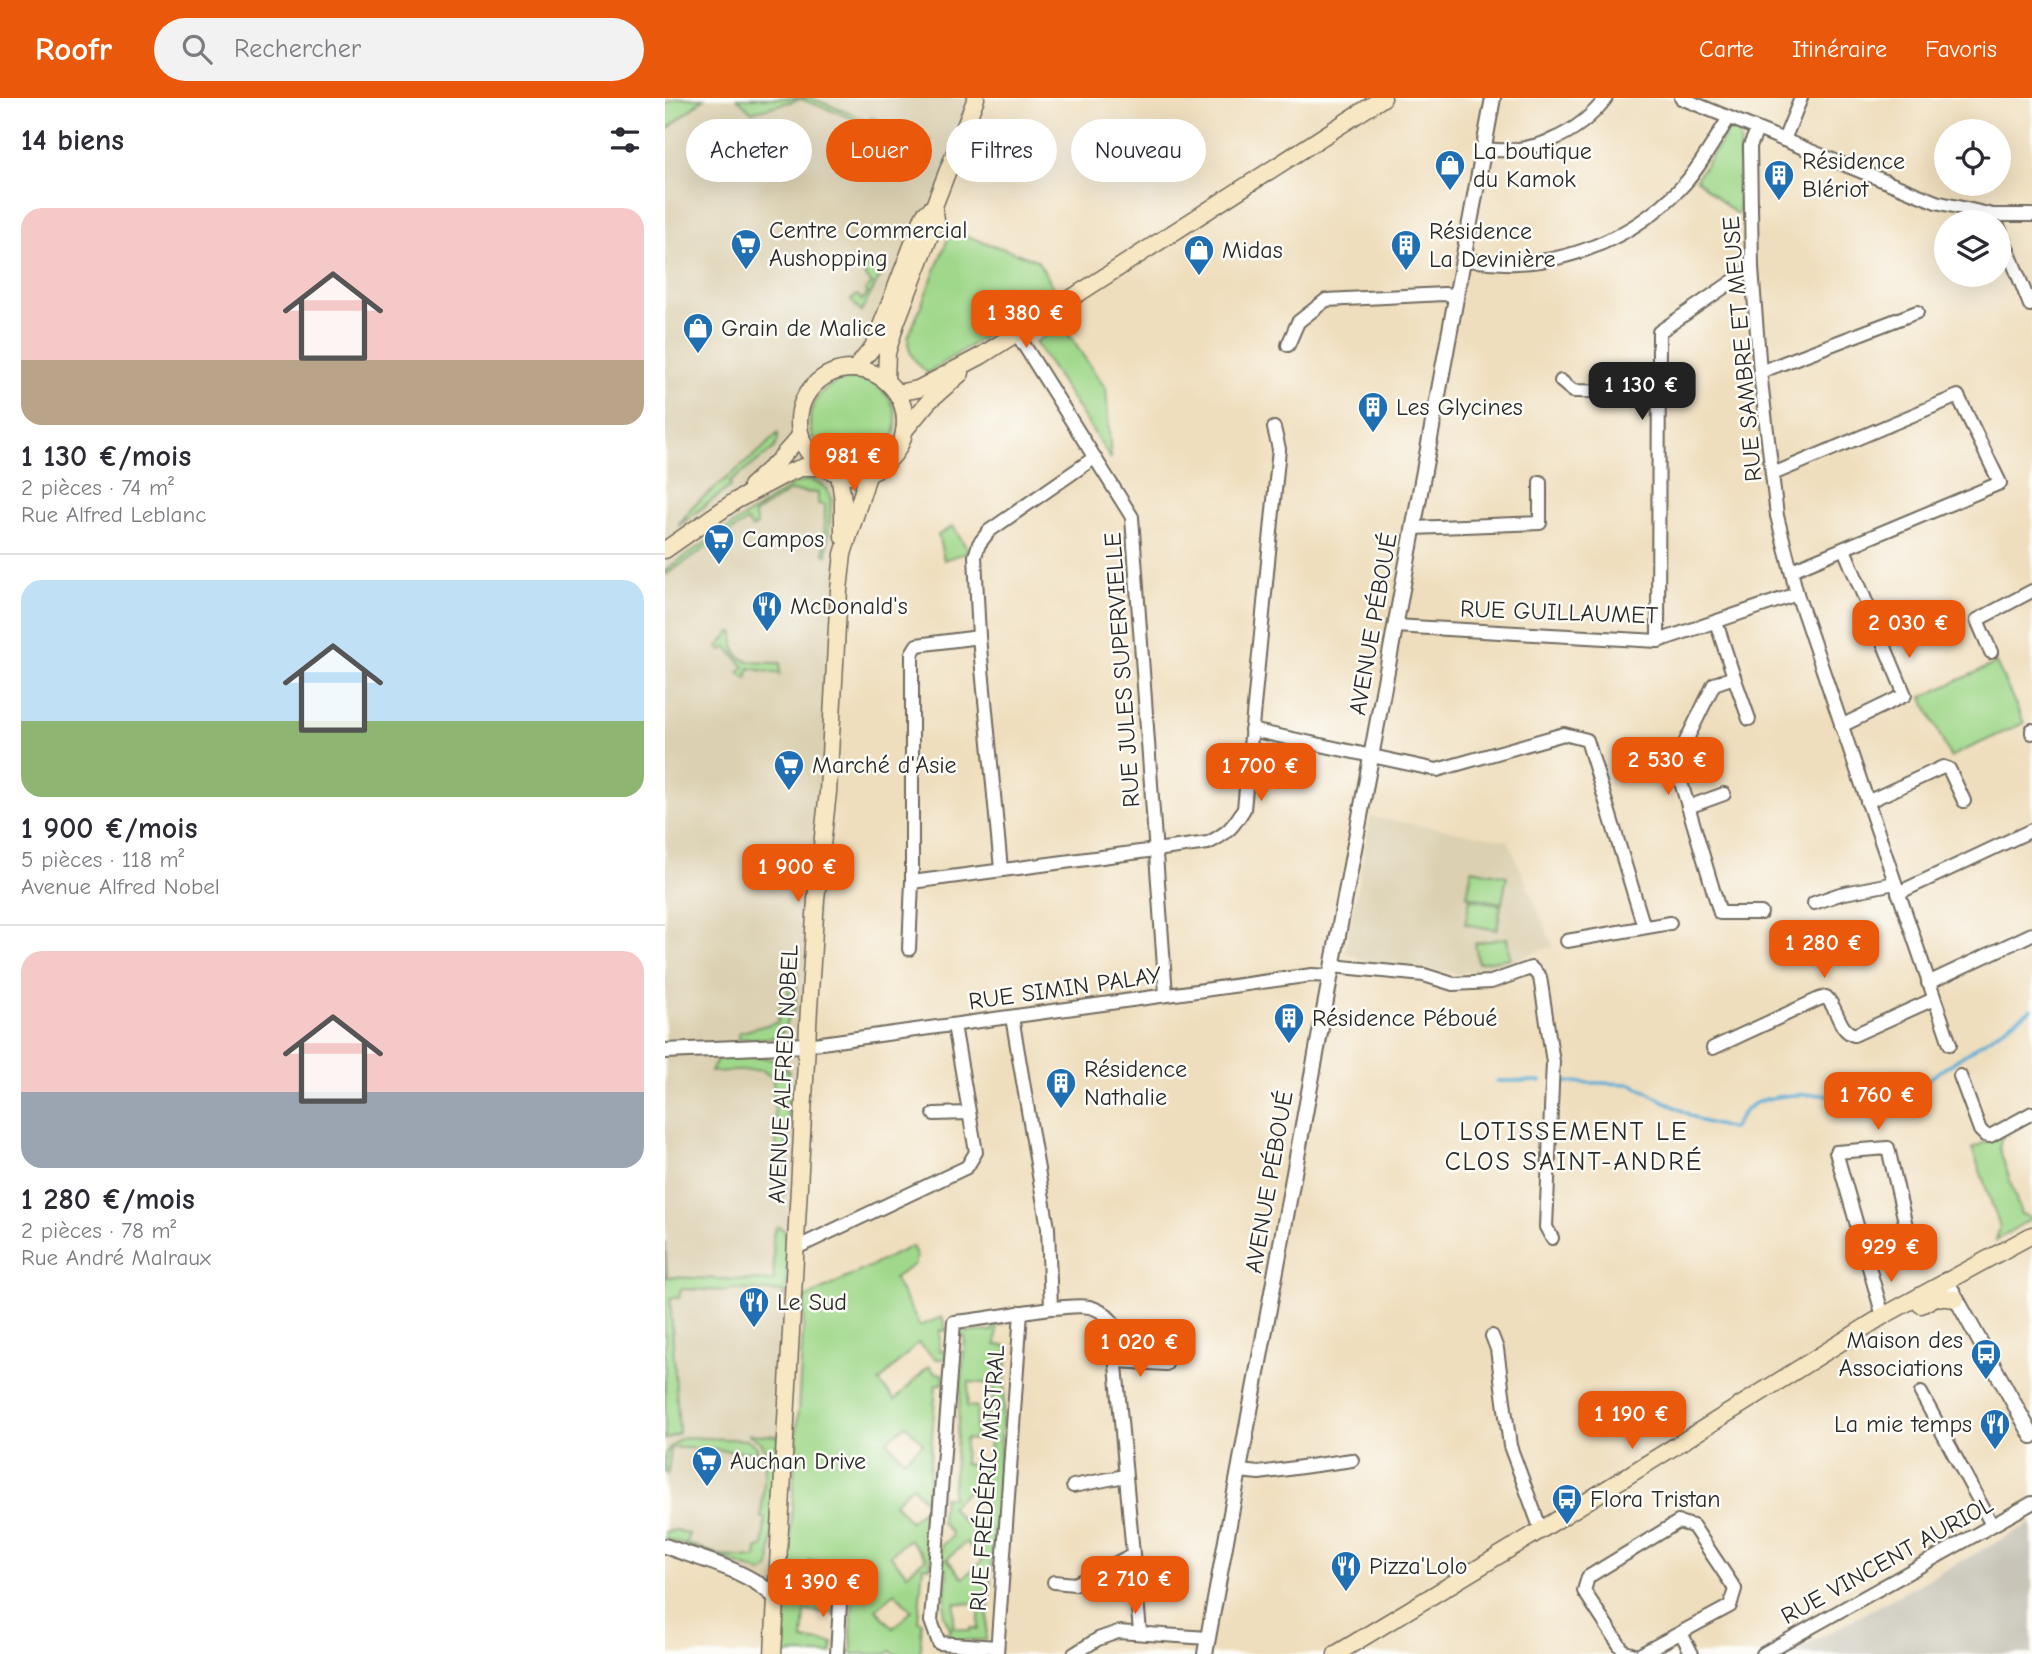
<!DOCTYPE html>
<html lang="fr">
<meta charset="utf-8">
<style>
body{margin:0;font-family:"Comic Neue",sans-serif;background:#f2f2f3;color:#2b2b33;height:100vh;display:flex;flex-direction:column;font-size:26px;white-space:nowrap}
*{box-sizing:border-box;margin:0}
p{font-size:23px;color:#7c7c81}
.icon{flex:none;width:38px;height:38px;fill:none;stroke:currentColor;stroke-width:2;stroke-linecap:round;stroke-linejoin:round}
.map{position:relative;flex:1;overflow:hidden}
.panel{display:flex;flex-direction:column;background:#fff;width:665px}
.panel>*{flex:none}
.banner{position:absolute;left:21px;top:21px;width:665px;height:63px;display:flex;gap:14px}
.tools{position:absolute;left:1269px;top:21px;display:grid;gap:14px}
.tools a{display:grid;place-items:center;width:77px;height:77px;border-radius:50%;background:#fff;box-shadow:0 7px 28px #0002;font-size:35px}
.price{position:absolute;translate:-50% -60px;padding:0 16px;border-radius:14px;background:#ea580c;color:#fff;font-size:23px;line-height:46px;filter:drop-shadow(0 2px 4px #0008)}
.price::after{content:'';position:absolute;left:50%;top:42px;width:21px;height:16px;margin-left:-10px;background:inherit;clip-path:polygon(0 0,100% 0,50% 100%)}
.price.active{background:#222;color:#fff}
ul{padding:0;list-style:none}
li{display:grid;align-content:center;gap:14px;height:371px;padding:0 21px}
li+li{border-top:2px solid #e1e1e2}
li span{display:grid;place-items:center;height:217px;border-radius:21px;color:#555}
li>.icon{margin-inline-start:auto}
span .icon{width:126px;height:126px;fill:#fffc;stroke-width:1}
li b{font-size:30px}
h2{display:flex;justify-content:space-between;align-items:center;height:84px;padding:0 21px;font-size:30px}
.tag{padding:0 24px;border-radius:32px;background:#fff;box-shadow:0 7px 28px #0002;font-size:24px;line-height:63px}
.tag.active{background:#ea580c;color:#fff}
header{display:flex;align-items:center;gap:42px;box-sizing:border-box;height:98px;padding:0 35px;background:#ea580c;color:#fff}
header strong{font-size:33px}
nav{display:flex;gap:38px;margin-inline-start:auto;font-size:24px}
.search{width:490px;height:63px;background:#f2f2f3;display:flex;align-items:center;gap:18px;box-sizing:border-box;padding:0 24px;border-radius:38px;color:#7c7c81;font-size:26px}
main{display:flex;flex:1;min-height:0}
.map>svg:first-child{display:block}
.built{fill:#dbd0b1}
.industrial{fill:#c8c4b8}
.green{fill:#a0d88b;stroke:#66825b;stroke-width:2;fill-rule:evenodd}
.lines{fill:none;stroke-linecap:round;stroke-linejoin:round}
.stream{stroke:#58acd4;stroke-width:3.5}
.minor-casing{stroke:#706a5e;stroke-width:16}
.tertiary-casing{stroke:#706a5e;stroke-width:18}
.secondary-casing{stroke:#706a5e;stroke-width:19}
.minor{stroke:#fff;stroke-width:12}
.tertiary{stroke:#fff;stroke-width:14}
.secondary{stroke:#f8e7c3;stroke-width:16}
.labels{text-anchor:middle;stroke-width:5;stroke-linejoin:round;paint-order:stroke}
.poi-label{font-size:24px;fill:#2b2b2b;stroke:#fdfcf7;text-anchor:start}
.street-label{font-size:24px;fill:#2b2b2b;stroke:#fdfcf7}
.neighbourhood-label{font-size:26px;letter-spacing:2px;fill:#2b2b2b;stroke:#fdfcf7}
</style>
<header>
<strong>Roofr</strong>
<div class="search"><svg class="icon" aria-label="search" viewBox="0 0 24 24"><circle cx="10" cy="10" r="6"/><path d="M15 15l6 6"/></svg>Rechercher</div>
<nav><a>Carte</a><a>Itinéraire</a><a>Favoris</a></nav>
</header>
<main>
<section class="panel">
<h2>14 biens<svg class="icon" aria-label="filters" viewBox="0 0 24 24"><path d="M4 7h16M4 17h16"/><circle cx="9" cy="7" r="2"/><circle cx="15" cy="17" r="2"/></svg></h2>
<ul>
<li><span style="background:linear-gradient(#f6c9c9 70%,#b9a48a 0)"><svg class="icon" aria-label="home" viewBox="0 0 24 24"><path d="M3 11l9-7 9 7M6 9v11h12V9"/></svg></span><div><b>1 130 €/mois</b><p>2 pièces · 74 m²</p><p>Rue Alfred Leblanc</p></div></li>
<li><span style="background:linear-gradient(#bfe0f5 65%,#8fb573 0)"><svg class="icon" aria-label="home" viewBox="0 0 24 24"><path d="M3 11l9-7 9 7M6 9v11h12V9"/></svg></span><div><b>1 900 €/mois</b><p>5 pièces · 118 m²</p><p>Avenue Alfred Nobel</p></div></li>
<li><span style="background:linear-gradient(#f6c9c9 65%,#9aa5b1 0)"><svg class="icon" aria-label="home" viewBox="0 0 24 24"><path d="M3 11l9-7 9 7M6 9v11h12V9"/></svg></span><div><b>1 280 €/mois</b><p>2 pièces · 78 m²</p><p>Rue André Malraux</p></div></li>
</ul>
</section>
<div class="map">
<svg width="1367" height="1556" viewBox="0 0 1367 1556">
<rect width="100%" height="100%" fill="#fdfcf7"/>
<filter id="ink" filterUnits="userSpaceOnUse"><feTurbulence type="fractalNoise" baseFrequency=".0143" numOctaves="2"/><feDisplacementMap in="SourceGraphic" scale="14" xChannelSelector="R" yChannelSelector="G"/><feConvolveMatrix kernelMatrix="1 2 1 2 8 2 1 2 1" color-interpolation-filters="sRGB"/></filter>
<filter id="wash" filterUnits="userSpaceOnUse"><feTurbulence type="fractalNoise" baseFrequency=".00686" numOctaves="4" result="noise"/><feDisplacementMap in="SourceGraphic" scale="28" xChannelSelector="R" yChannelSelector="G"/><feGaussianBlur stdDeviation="1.57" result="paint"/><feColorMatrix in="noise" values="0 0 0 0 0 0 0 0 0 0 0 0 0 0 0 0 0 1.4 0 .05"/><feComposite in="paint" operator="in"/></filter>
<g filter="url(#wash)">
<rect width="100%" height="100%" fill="#efdebd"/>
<g class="built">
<path d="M0,0H311L221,283L232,295L237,307L239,333L235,346L227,358L217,368L204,374L178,457L110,1499L0,1448Z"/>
<path d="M706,719L843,742L888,848L861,857L851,864L795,876L700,863L680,854Z"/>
</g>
<path class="industrial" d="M1367,1425V1556H1125Z"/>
<g class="green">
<path d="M12,0H39L0,33V6Z"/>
<path d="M72,0H146L204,23L206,19L266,42L263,49L136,1L87,14Z"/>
<path d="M1068,32L1074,35L1075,42L1074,114L1071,116L1031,81L1063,33Z"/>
<path d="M286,133L372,162L391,193L262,275C250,263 243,257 243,240Z"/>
<path d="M212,164L221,167L196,214L186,202L192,197L197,202L203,195L200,192L207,186L192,168L196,166L209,171Z"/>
<path d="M397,227L441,291L446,361L370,244Z"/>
<circle cx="188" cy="324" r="43"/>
<path d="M113,335V342L109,350L64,385L66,388L13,428L27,409L97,351Z"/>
<path d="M145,382C156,384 163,390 166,402L162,457L159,456L160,407L153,406V395L125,393L89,416L92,427L87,430L82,423L0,477V472L131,385Z"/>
<path d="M288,428L304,454L279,462L273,437Z"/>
<path d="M66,534L69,535C65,569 90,564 115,565V576L84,570L82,580L74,575L79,569L62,549L56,553L53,549Z"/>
<path d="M1331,565L1359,625L1285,659L1257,599Z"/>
<path d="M807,771L842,778L837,805L802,798Z"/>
<path d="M805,801L836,807L832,832L800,826Z"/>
<path d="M842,840L845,860L813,865L810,845Z"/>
<path d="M126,873L133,874L130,913L125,914L118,934L106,940L73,941V935L113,924L115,909L123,897Z"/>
<path d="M59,959C82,959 108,954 124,974L121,1095L113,1102L105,1099L106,1096L114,1095L108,980L97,972L46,974L52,961Z"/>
<path d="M1337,1037L1334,1049L1356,1116L1367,1120L1331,1142L1335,1129L1307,1050Z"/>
<path d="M112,1128L119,1132L123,1149L121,1198H118V1194L64,1191L63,1193L16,1191L14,1200H5L14,1335L0,1342V1144L2,1179L109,1183L108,1136Z"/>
<path d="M247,1148L252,1160L250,1161V1166L229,1180L255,1228L277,1219L282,1233L275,1232L274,1252L281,1253L280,1261H271L253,1245L214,1284L230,1302L264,1268L269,1274L279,1277L278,1286H271L263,1392L270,1393L265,1469L258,1468L253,1523L257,1524L255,1556H229L226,1553L222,1556H187L186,1535L189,1477H180V1464L144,1462L142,1491L171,1494L170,1515L140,1513L138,1542L168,1545L167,1556H118L140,1200ZM241,1327L258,1345L239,1362L222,1343ZM247,1388L264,1407L245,1423L229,1405ZM244,1441L261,1460L242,1476L225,1457ZM230,1495L247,1513L228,1530L211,1511Z"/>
<path d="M339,1222L338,1227H332L331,1247L343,1248L321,1542H290L281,1537L286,1532L279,1518L282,1471L275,1470L276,1448L286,1439V1435L276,1424L278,1399H287L300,1239L293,1238L300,1227L301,1234L328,1233L327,1225ZM304,1284L329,1286L327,1310H319L317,1342L325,1343L323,1368L299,1366L300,1341L310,1342L312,1309L302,1308ZM304,1392L321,1411L302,1427L285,1409ZM301,1444L317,1463L298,1480L282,1461ZM290,1505L315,1506L313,1531L305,1530V1533L288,1529Z"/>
<path d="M83,1336L113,1338L105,1469L98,1475L0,1440V1434L11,1432L24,1436L21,1445L57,1458L91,1460L92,1451L98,1448L100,1420H96L101,1355L96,1344Z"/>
<path d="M19,1339L83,1342L91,1348L93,1355L6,1349L3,1376L0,1374V1355L13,1342Z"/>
</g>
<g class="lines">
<g class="stream">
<path d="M832,983H876"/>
<path d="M899,984L967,986L1036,1023L1067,1031C1072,1024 1077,1014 1084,1009C1116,985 1211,1004 1255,997L1261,983L1367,911"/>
</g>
</g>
</g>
<g filter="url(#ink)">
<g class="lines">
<g class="minor-casing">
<g id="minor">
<path d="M1016,0L1271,104L1328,117H1367"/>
<path d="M1092,32L1085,48L1087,170L1095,274L1112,418L1132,496L1285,946"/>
<path d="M1119,42L1136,0"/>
<path d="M819,51C866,57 912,38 941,0"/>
<path d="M1334,130L1365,207"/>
<path d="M798,162C815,163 834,166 852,165C916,163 980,131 1022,83C1038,64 1050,41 1064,20"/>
<path d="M352,236L467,419L501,897"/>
<path d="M623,247L633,224L661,202L779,196L791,198"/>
<path d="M1095,274L1252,214"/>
<path d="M896,283L908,293L994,294"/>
<path d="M1108,376L1293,298L1335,385L1127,472"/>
<path d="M748,430L875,425V384"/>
<path d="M1051,524L1069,579L1049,586L1020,645L1012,671L1055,815H1096"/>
<path d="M730,528L993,543L1132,496"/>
<path d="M993,543L994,234L1087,170"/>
<path d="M1326,554L1312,522L1367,493"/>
<path d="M1069,579L1084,621"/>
<path d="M1176,628L1240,597L1179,451"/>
<path d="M586,632L772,672L899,636L922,642L979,829"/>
<path d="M1367,632V635"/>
<path d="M1202,704L1278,669L1284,671L1299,703"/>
<path d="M1023,709L1059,696"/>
<path d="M336,771L314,539L310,458L314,446L324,433L429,360"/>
<path d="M247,784L543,745C563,735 568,729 579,711L614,351L609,330"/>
<path d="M1233,795L1367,732"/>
<path d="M1149,805L1175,796L1230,785"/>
<path d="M902,843L1005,825"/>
<path d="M244,851L247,784V555L252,547L314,539"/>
<path d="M667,868L759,877L788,886L826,884L866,870L875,879L888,964L881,1129L887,1140"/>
<path d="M1263,885L1367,836"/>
<path d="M347,919L383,1130L386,1210C412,1209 428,1202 447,1223L475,1534"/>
<path d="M142,947L647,877L665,878"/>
<path d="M1048,950L1154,901L1161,899C1173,910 1173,932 1189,937L1269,901"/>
<path d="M1295,978L1315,1032L1320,1037L1325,1038L1367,1015"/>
<path d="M269,1016L304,1015"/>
<path d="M131,1150L302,1069L311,1054L289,927"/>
<path d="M1202,1163L1235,1140L1241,1128L1223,1050L1171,1054L1218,1218"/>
<path d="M827,1238L832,1251L845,1348L876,1432"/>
<path d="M452,1263L501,1266"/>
<path d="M1256,1295L1327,1427"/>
<path d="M574,1373L594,1375L687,1362"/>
<path d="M408,1388L460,1378"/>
<path d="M389,1484L410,1486L467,1457"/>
<path d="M1016,1535L1027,1556"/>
<path d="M332,1549L274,1545L266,1523L289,1224C322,1221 354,1214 386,1210"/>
<path d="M332,1555L356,1214"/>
<path d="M172,1556L176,1489"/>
<path d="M409,1556L433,1541L453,1534L543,1540"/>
<path d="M967,1556L959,1554L919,1493L923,1479L1013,1424L1028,1428L1070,1491L1065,1508L976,1556"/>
<path d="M1098,1556L1367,1405"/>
</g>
</g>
<g class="tertiary-casing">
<g id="tertiary">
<path d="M0,953L142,947"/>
<path d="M1281,1182L1367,1338"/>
<path d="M0,1448C37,1462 81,1471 110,1499"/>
<path d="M540,1556L828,0"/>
</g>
</g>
<g class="secondary-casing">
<g id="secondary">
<path d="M190,271L208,249L259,117L269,108L311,0"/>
<circle cx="187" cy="324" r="53"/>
<path d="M221,283L222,255L231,225L271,122L269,108"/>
<path d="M232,295L253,291L316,258L718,0"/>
<path d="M239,333L264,303L296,275"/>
<path d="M174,375L178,403V439"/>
<path d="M86,388L113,363L136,337"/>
<path d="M0,452L70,403L123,375L138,369H160"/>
<path d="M1256,1207L1271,1199L1291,1201"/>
<path d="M108,1556L144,910L151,801L163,694L174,492L178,456L204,374"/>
<path d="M671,1556L876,1432L1218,1218L1367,1137"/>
</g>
</g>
<use href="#minor" class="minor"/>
<use href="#tertiary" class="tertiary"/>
<use href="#secondary" class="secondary"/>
</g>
</g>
<defs>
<g id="shop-pin" transform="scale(1.575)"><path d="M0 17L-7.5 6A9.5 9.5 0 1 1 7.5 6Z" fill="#1f6fb2" stroke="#fdfcf7"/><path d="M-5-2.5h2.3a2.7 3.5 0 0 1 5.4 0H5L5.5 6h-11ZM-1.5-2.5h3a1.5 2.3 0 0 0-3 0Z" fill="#fff"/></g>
<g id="building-pin" transform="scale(1.575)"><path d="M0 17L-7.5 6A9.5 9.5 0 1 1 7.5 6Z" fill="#1f6fb2" stroke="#fdfcf7"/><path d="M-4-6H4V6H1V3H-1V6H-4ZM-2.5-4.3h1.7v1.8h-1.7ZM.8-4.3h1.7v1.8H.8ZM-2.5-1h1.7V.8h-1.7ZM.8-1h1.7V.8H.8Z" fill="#fff"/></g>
<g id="supermarket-pin" transform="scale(1.575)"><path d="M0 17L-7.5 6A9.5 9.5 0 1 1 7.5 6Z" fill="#1f6fb2" stroke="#fdfcf7"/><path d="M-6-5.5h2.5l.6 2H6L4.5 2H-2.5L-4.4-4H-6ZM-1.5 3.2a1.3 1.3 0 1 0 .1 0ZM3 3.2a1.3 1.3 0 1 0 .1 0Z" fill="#fff"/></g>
<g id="restaurant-pin" transform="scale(1.575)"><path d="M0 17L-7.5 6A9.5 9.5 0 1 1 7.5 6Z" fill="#1f6fb2" stroke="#fdfcf7"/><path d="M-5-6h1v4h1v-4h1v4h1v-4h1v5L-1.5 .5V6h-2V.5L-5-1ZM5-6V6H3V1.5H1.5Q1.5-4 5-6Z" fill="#fff"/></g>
<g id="bus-pin" transform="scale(1.575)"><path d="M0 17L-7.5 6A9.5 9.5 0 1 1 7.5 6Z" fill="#1f6fb2" stroke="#fdfcf7"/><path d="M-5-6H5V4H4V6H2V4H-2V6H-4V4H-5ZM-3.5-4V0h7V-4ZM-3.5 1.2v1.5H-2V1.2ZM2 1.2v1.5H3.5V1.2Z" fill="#fff"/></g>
</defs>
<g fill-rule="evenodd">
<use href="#shop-pin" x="785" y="67"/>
<use href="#building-pin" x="1114" y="77"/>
<use href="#supermarket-pin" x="81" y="146"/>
<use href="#building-pin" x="741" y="147"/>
<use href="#shop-pin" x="534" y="152"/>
<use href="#shop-pin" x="33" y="230"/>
<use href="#building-pin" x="708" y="309"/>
<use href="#supermarket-pin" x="54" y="441"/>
<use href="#restaurant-pin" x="102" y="508"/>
<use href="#supermarket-pin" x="124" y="667"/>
<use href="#building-pin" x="624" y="920"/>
<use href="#building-pin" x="396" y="985"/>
<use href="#restaurant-pin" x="89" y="1204"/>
<use href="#bus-pin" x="1321" y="1256"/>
<use href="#restaurant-pin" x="1330" y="1326"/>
<use href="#supermarket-pin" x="42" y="1363"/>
<use href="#bus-pin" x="902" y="1401"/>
<use href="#restaurant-pin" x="681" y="1468"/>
</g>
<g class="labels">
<g class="poi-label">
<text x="808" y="61">La boutique<tspan x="808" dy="28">du Kamok</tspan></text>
<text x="1137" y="71">Résidence<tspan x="1137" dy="28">Blériot</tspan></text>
<text x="104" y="140">Centre Commercial<tspan x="104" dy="28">Aushopping</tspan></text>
<text x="764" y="141">Résidence<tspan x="764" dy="28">La Devinière</tspan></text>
<text x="557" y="160">Midas</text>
<text x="56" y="238">Grain de Malice</text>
<text x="731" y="317">Les Glycines</text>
<text x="77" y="449">Campos</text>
<text x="125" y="516">McDonald's</text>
<text x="147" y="675">Marché d'Asie</text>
<text x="647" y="928">Résidence Péboué</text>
<text x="419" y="979">Résidence<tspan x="419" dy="28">Nathalie</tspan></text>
<text x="112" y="1212">Le Sud</text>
<text x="1298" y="1250" text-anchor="end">Maison des<tspan x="1298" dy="28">Associations</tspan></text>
<text x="1307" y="1334" text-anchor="end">La mie temps</text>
<text x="65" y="1371">Auchan Drive</text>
<text x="925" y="1409">Flora Tristan</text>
<text x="704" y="1476">Pizza'Lolo</text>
</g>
<g class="street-label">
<text transform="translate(1077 251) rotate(-95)" y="8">RUE SAMBRE ET MEUSE</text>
<text transform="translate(894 514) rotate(2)" y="8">RUE GUILLAUMET</text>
<text transform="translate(708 526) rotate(-80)" y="8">AVENUE PÉBOUÉ</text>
<text transform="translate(457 572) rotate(-94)" y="8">RUE JULES SUPERVIELLE</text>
<text transform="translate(400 890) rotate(-8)" y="8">RUE SIMIN PALAY</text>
<text transform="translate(118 976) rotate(-87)" y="8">AVENUE ALFRED NOBEL</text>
<text transform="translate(604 1084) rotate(-80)" y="8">AVENUE PÉBOUÉ</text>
<text transform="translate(322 1380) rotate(-86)" y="8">RUE FRÉDÉRIC MISTRAL</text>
<text transform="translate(1222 1462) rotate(-29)" y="8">RUE VINCENT AURIOL</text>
</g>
<g class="neighbourhood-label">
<text x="909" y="1042">LOTISSEMENT LE<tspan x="909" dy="30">CLOS SAINT-ANDRÉ</tspan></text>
</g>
</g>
</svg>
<div class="tools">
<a><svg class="icon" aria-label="locate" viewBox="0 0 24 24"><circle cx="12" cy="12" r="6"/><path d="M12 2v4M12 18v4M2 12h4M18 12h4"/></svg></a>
<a><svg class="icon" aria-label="layers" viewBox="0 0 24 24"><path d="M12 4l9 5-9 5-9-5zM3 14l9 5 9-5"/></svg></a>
</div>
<b class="price" style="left:361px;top:252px">1 380 €</b>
<b class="price active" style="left:977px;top:324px">1 130 €</b>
<b class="price" style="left:189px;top:395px">981 €</b>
<b class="price" style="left:1244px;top:562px">2 030 €</b>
<b class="price" style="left:1003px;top:699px">2 530 €</b>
<b class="price" style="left:596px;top:705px">1 700 €</b>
<b class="price" style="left:133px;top:806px">1 900 €</b>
<b class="price" style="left:1159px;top:882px">1 280 €</b>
<b class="price" style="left:1213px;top:1034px">1 760 €</b>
<b class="price" style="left:1226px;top:1186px">929 €</b>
<b class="price" style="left:475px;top:1281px">1 020 €</b>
<b class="price" style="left:967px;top:1353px">1 190 €</b>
<b class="price" style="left:470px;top:1518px">2 710 €</b>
<b class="price" style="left:158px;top:1521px">1 390 €</b>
<div class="banner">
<a class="tag">Acheter</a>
<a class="tag active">Louer</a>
<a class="tag">Filtres</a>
<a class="tag">Nouveau</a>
</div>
</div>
</main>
